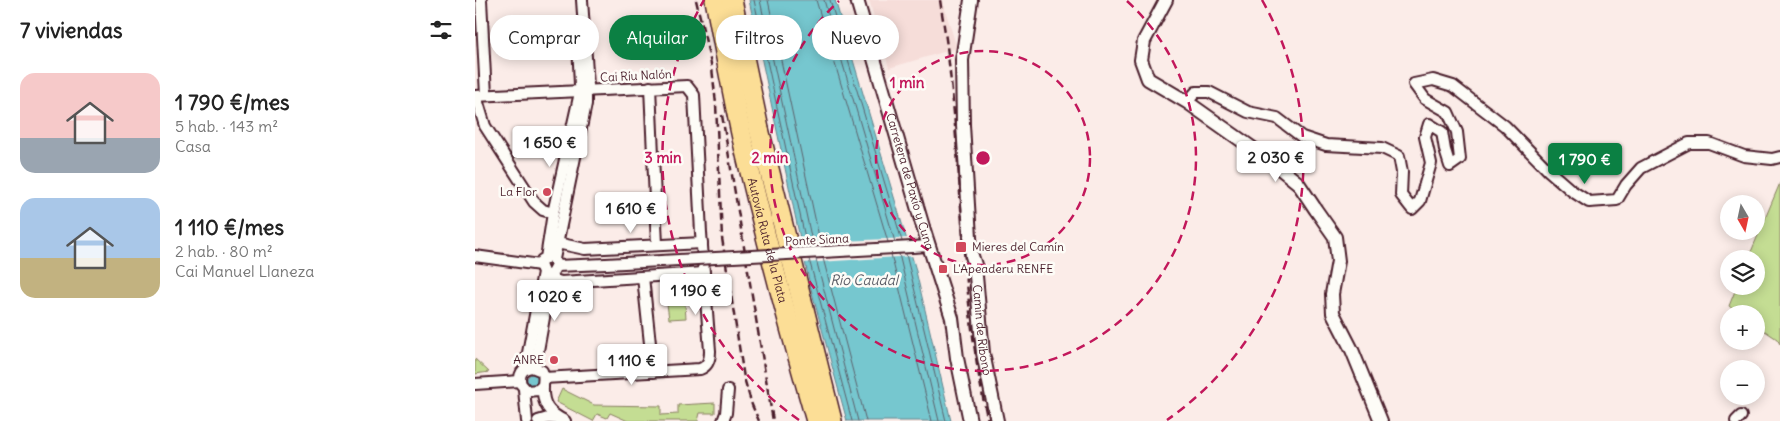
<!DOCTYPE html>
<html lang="es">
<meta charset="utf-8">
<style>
body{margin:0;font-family:Delius,sans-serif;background:#f2f2f2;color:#222;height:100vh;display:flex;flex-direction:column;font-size:19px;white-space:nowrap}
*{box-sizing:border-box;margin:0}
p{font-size:16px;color:#767676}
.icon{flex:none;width:28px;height:28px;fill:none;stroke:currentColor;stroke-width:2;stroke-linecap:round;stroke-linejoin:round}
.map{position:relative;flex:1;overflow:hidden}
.side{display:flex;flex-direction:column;background:#fff;width:475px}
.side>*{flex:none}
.banner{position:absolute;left:15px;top:15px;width:475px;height:45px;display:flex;gap:10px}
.needle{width:32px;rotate:171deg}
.controls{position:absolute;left:1245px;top:195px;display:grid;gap:10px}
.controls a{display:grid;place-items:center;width:45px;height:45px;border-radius:50%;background:#fff;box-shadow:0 2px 12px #0003;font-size:25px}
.price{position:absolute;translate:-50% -42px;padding:0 11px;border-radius:5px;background:#fff;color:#222;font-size:16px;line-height:32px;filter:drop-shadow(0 1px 2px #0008)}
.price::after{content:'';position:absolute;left:50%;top:30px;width:15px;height:11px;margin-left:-8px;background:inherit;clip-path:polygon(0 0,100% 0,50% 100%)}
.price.on{background:#0b8043;color:#fff}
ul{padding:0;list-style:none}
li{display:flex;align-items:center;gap:15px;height:125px;padding:0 20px}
li span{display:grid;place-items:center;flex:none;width:140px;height:100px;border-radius:15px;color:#555}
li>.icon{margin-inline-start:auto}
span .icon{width:60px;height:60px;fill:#fffc;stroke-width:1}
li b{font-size:21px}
h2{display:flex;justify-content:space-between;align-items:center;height:60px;padding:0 20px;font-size:21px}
.chip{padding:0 18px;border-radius:22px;background:#fff;box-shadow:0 2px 12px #0003;font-size:18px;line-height:45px}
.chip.on{background:#0b8043;color:#fff}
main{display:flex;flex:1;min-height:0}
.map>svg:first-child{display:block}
.built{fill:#f6ddd9}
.green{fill:#c4dd93;stroke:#877e5f}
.water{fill:#76c7cf;stroke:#64848d}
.pier{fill:#fbece8}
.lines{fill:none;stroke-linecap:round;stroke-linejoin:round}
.shore{stroke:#5c626d;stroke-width:1}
.minor-casing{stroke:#4a1f2b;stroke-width:14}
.tertiary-casing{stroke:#4a1f2b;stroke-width:16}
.motorway-casing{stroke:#4a1f2b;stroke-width:22}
.minor{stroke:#fdfcf7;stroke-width:10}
.tertiary{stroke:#fdfcf7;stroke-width:12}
.motorway{stroke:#fcde96;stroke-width:19}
.rail{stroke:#4a1f2b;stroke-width:2.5;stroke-dasharray:8 4;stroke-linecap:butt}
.minor-bridge-casing{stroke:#4a1f2b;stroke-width:14;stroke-linecap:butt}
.minor-bridge{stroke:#fdfcf7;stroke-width:10}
.ring{fill:none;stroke:#c2185b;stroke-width:2.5;stroke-dasharray:9 6}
.poi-dot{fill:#d1495b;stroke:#fdfcf7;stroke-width:2}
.labels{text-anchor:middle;stroke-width:5;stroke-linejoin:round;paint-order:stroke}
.street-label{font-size:12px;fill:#4a1f2b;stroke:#fdfcf7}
.poi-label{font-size:12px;fill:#4a1f2b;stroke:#fdfcf7;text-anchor:end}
.water-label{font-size:14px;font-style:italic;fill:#595a64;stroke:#fdfcf7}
.centre{fill:#c2185b;stroke:#fdfcf7;stroke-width:2.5}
.ring-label{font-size:15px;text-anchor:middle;font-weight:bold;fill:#c2185b;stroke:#fdfcf7;stroke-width:5;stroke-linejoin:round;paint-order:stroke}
</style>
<main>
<section class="side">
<h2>7 viviendas<svg class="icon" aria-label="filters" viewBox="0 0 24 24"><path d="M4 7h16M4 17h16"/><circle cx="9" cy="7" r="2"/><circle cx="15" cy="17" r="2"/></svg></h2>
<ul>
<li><span style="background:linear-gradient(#f6c9c9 65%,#9aa5b1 0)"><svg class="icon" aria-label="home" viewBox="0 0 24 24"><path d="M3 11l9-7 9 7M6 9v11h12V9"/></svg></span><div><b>1 790 €/mes</b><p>5 hab. · 143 m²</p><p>Casa</p></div></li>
<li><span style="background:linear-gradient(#a9c7e8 60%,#c2b280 0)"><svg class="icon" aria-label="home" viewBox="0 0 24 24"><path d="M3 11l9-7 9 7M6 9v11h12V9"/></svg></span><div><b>1 110 €/mes</b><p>2 hab. · 80 m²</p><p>Cai Manuel Llaneza</p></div></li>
</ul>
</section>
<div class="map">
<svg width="1305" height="421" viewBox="0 0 1305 421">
<rect width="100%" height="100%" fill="#fbece8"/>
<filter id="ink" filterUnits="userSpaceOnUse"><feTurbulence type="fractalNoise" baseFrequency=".02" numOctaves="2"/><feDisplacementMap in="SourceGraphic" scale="10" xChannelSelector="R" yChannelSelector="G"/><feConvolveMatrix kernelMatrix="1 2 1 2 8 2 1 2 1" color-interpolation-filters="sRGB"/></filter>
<g filter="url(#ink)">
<path class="built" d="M394,0H467L482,48L414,68Z"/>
<g class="green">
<path d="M74,28L75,47L38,49L37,30Z"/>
<path d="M1305,183V344L1302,339L1281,325V314H1264L1254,306L1262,286H1281V259H1273Z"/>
<path d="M208,280L211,318L194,319L189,281Z"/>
<path d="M0,359L14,372L0,374Z"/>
<path d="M87,389L119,405L186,406V415L203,414V405L240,403V413H225L223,421H153L135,413L132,418L122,414L118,421L81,402Z"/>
</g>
<g class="water">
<path d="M274,0H360L440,267L476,421H372L335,285Z"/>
<circle cx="58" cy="380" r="6"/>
</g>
<path class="pier" d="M434,238L439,256L328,263L323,243Z"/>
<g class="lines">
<g class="shore">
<path d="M279,0L332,247"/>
<path d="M285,0L338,246"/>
<path d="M293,0L346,246"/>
<path d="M341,0L413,242"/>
<path d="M349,0L420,242"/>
<path d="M355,0L427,241"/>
<path d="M416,254L457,421"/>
<path d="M424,254L464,421"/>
<path d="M431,254L471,421"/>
<path d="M348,258L391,421"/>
<path d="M334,259L377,421"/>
<path d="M341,259L383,421"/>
</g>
<g class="minor-casing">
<g id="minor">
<path d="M6,0L11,95"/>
<path d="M175,87L182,245"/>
<path d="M0,96L212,86L219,95L226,233L235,351C235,360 233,366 225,369L69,378"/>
<path d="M1,96L10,126L59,202L68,210L78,213"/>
<path d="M712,102L721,92H734L773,112L802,118L827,137L851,145L907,148L924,156L927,172L926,195L937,209L945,201L956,163L950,137L954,124L967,132L970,150L975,166L985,159L982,132L973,112L950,99L939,84L958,80L978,86L1030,126L1074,171L1097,191L1114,202L1142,200L1151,185L1166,168L1214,143H1234L1269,156L1297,159L1305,157"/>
<path d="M82,243L110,249L227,243"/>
<path d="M437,247L454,246"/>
<path d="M0,256L65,265"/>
<path d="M65,265L67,260L71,258L78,213L104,97L113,86L107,0"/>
<path d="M81,266L79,259L111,104V97L105,85L103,43"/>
<path d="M81,266L131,264"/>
<path d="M168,277L178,372"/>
<path d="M76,279L86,282L229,273"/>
<path d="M60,367L76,279L77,273L81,266"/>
<path d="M50,369L68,272L65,265"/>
<path d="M0,384L45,381"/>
<path d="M68,385L63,390L52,391L46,384C43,375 47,368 57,367L67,371C70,377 68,380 68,387C67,405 74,413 90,421"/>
<path d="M49,389L52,421"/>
<path d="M63,421L73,418L83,419"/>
<path d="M248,421L251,413L253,390"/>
<path d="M1261,421L1266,416"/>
</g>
</g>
<g class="tertiary-casing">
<g id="tertiary">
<path id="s1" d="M382,0L448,227L477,318L482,358L495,421"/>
<path id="s2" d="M496,0L487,60L488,125L496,253L500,265L508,353L522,421"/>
<path d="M691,0L669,41L666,60L673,79L712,102L797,162L823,183L841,210L860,237L863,261L857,294L858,313L877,350L906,421"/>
</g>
</g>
<g class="motorway-casing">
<g id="motorway">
<path id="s3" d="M240,0C249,46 257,92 267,138C289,233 314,327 341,421"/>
<path d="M257,0L284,129L357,421"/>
</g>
</g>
<use href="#minor" class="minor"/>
<use href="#tertiary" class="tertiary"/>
<use href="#motorway" class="motorway"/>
<g class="rail">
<path d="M221,0L237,68L241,104L247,238L269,378L277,405L284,421"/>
<path d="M465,0C468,21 472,42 474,64C488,183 486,304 513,421"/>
<path d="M247,115L298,421"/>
</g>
<g class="minor-bridge-casing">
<path id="minor-bridge" d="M131,264L437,247"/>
</g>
<use href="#minor-bridge" class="minor-bridge"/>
</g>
</g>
<g class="ring">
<circle cx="508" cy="158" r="107"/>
<path d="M652 1A213 213 0 1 1 364 1"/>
<path d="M324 420A320 320 0 0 1 229 0M787 0A320 320 0 0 1 692 420"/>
</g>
<g class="poi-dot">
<circle cx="72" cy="192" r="5"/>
<rect x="480" y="241" width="12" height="12" rx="2.5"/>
<rect x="463" y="264" width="10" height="10" rx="2.5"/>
<circle cx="79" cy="360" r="5"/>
</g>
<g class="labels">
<g class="street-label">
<text transform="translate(161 76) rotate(-3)" y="4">Cai Ríu Nalón</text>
<text dy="4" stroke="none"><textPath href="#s1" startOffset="189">Carretera de Paxío y Cuna</textPath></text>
<text transform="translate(342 240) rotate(-3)" y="4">Ponte Siana</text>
<text dy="4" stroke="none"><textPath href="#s3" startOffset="246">Autovía Ruta de la Plata</textPath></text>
<text dy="4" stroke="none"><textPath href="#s2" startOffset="332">Camín de Ribono</textPath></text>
</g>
<g class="poi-label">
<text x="62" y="196">La Flor</text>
<text x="497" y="251" text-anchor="start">Mieres del Camín</text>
<text x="478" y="273" text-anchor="start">L'Apeaderu RENFE</text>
<text x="69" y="364">ANRE</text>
</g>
<g class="water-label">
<text x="389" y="285">Río Caudal</text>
</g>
</g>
<circle cx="508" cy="158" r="8" class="centre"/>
<g class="ring-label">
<text x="432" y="88">1 min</text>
<text x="295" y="163">2 min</text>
<text x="188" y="163">3 min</text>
</g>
</svg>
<div class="controls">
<a><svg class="needle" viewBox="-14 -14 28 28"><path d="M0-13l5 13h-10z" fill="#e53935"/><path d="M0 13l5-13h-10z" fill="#767676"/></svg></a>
<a><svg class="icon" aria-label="layers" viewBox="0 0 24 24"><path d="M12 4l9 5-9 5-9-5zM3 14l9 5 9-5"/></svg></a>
<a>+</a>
<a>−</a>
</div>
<b class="price" style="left:75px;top:168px">1 650 €</b>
<b class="price" style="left:801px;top:183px">2 030 €</b>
<b class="price on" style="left:1110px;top:185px">1 790 €</b>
<b class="price" style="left:156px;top:234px">1 610 €</b>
<b class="price" style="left:221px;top:316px">1 190 €</b>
<b class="price" style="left:80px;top:322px">1 020 €</b>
<b class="price" style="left:157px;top:386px">1 110 €</b>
<div class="banner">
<a class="chip">Comprar</a>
<a class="chip on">Alquilar</a>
<a class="chip">Filtros</a>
<a class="chip">Nuevo</a>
</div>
</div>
</main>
